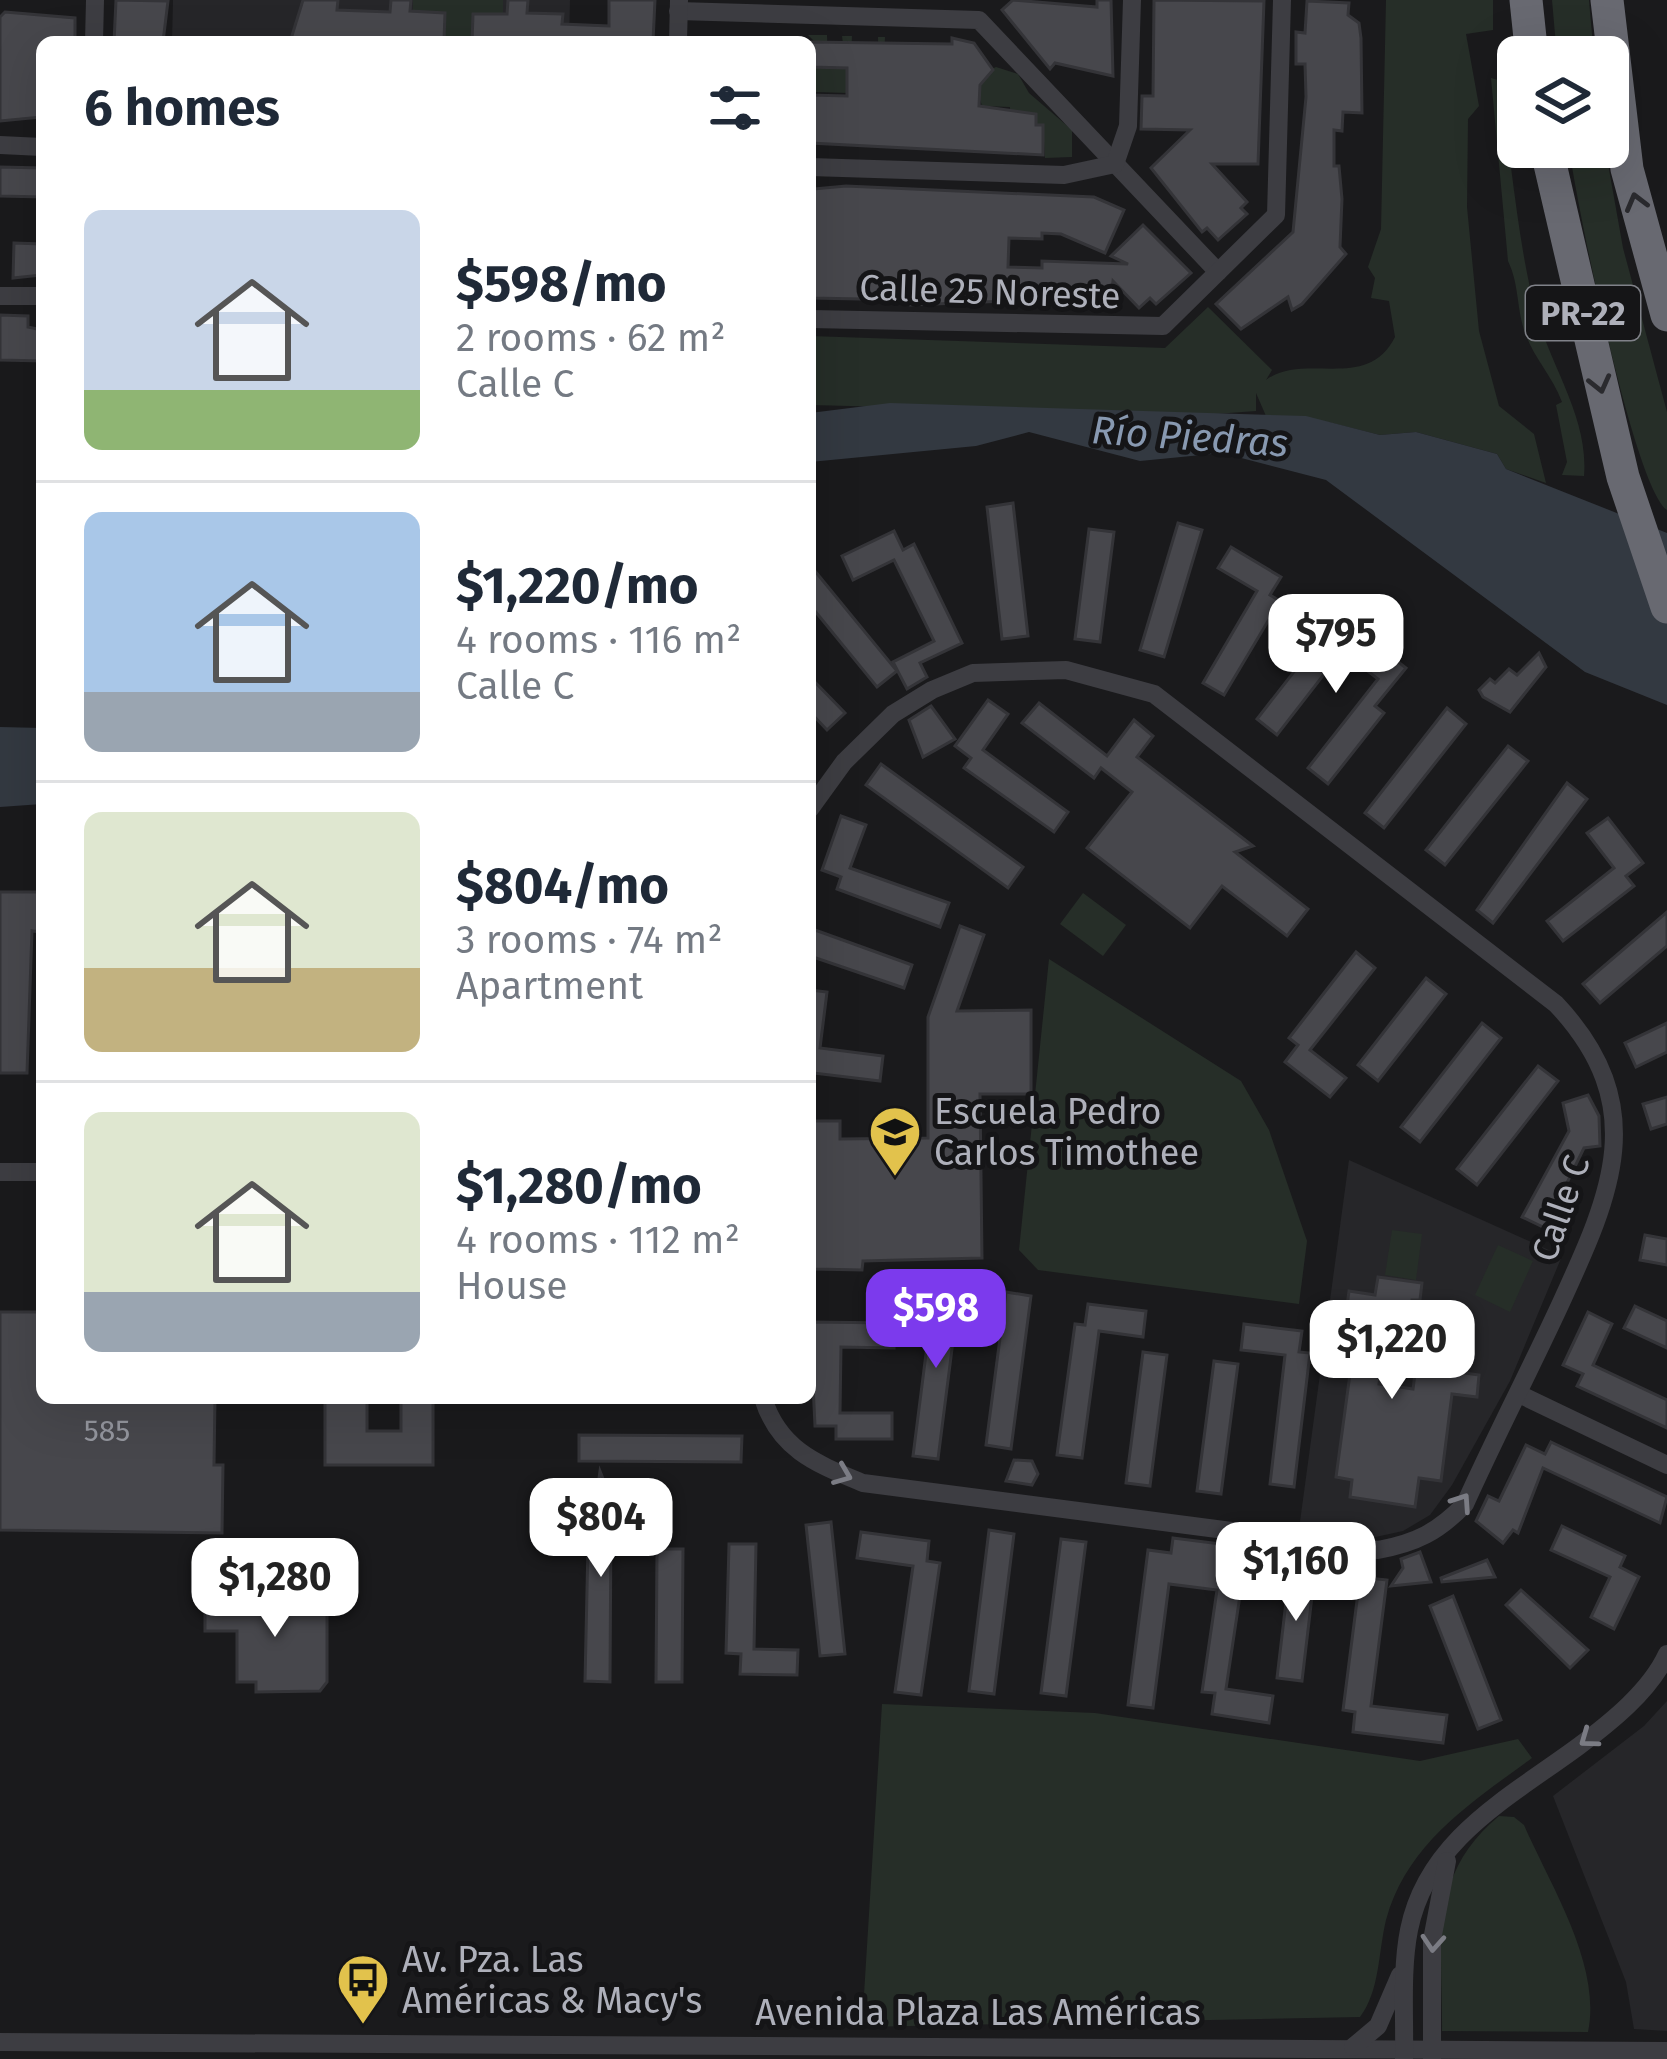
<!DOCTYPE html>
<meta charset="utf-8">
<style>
body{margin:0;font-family:"Fira Sans",sans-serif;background:#f2f2f3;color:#1f2937;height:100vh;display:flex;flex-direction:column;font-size:45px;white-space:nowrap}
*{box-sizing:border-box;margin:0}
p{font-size:39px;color:#747a83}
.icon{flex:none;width:66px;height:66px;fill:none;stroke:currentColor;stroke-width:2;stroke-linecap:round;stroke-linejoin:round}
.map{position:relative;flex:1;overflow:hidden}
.drawer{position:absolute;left:36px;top:36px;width:780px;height:1368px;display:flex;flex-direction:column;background:#fff;border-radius:18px;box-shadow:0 12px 48px #0002}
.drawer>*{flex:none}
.buttons{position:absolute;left:1497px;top:36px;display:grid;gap:24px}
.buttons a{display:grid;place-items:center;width:132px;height:132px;border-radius:18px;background:#fff;box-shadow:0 12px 48px #0002;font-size:60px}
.price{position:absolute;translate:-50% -102px;padding:0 27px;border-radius:24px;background:#fff;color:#222;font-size:39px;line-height:78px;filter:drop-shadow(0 3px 6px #0008)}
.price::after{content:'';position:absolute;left:50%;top:72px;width:36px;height:27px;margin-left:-18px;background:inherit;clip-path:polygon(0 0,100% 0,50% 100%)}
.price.selected{background:#7c3aed;color:#fff}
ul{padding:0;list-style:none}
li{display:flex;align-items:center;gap:36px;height:300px;padding:0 48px}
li+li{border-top:3px solid #e0e1e3}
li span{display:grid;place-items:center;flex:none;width:336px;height:240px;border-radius:18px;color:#555}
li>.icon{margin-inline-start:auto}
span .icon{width:144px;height:144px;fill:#fffc;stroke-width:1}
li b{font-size:51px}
h2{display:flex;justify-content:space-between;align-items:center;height:144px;padding:0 48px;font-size:51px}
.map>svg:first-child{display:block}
.built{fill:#262629}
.green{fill:#262e28}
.water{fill:#333941}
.building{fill:#47474c;stroke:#343438;stroke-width:3}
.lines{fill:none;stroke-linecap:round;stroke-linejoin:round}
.street{stroke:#3d3d42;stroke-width:18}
.highway{stroke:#686971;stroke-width:33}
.oneway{stroke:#2a2a2e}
.oneway2{stroke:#7b7c84}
.labels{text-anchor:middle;stroke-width:10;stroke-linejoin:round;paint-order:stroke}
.number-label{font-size:30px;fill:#94969e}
.shield{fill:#151517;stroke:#808289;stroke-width:3}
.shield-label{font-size:33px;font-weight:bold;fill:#aeb0ba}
.street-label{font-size:36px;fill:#aeb0ba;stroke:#151517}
.poi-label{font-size:36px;fill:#aeb0ba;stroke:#151517;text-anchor:start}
.water-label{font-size:39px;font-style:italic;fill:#8899b1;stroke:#151517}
</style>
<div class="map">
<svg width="1667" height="2059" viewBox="0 0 1667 2059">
<rect width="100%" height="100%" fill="#1a1a1c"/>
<g class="built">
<path d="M173,0H570L569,42H172Z"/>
<path d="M1349,1160L1562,1256L1510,1381L1452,1485L1430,1515L1403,1531L1371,1538L1299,1529Z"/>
<path d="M1667,1701V2031L1634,2029L1626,1982L1553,1796L1644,1726Z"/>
</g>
<g class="green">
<path d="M413,0H503V14H473L472,42H444L413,12Z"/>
<path d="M1386,0H1493V30L1466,34L1479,106L1468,119L1467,207L1479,331L1499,406L1534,434L1546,483L1506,469L1497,454L1416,432L1380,435L1328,422L1266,416L1256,393V411L1202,415L810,405V336L1165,348L1208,307L1272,370L1266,380C1304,351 1367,393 1395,337L1389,301L1371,298L1375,278L1368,267L1381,229Z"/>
<path d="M1552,0H1589L1594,57H1557Z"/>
<path d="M808,35H827L828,68H846L842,36H852L850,78L879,77L878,37H885L882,94L814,92L815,42Z"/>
<path d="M996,67L1018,74L1029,93L1072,130V157L1045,158L1043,126L1036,125V114L1021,113L1010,128V107L982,106L979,95L954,87Z"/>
<path d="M1491,78L1498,80C1512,156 1516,234 1535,309C1549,364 1589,417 1584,476L1562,475L1567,462L1556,405L1562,402C1553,377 1534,358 1526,335C1516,310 1520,286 1508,261Z"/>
<path d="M1569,147H1605L1623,248L1667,412V510C1634,487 1576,201 1569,147Z"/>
<path d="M1083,893L1126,925L1103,956L1060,924Z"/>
<path d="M1049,959L1241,1081L1269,1130L1307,1241L1299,1304L1038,1270L1019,1250Z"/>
<path d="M1392,1230L1422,1234L1416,1280L1385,1275Z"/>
<path d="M1498,1245L1533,1261L1510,1312L1475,1295Z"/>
<path d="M882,1704L1095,1713L1420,1761L1518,1739L1532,1758C1471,1803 1407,1843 1386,1920C1378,1953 1380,1990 1360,2017L862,2027Z"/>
<path d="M1499,1816L1514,1817L1524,1825C1550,1885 1602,1965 1588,2032L1442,2031C1443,1944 1426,1877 1499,1816Z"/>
</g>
<g class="water">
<path d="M890,403L1306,416L1380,435L1416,432L1497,454L1506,469L1667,533V705L1585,672L1326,480L1222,453L1140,461L1029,432L976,446L810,462V413Z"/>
<path d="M0,727L42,728V804L0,807Z"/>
</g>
<g class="building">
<path d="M116,0L168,1L163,42H114Z"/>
<path d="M303,0H338L337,10L390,12L391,0H411L410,11L445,13L444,42H290Z"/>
<path d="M508,0H528L527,13L563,14L562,24L609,26V0H655L653,42H472L473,14H507Z"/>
<path d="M1013,0L1097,7V0H1111L1113,76L1055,63L1050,69L1002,10Z"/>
<path d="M1154,0L1264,1L1258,164H1212L1247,202L1241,208L1247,214L1218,240L1207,228L1202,232L1151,168L1190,130L1141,129L1142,96H1153Z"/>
<path d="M1307,1L1349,3L1348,15L1359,23L1361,38L1362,113L1343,112L1342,131L1334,130V166H1339L1342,199L1340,247L1346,254L1302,304L1292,310L1288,297L1241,329L1216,304L1293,232L1306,97L1305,64H1296V32L1305,33Z"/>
<path d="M5,12L75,18V42H42V117L0,121V17Z"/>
<path d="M952,38L974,43L993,70L980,85L979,106L1036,114V125H1043V155L810,143V95L847,96V68L810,67V42L952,44Z"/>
<path d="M0,167L42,168V197L0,196Z"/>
<path d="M846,186L1094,197L1124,210L1105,253L1061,234L1042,233V239L1009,238L1008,267L1042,268V261L1128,264L1111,256L1143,225L1191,273L1156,304L1150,298L1139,308L1113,281L1110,306L1007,301L911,305L912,300L810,298L813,189Z"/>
<path d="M14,243L42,244V275L13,278Z"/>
<path d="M0,315L28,316V327L42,330V361L0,360Z"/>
<path d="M1013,503L1028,636L1002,639L987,507Z"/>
<path d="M1178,523L1202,530L1164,657L1140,650Z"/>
<path d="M1089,529L1114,532L1100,642L1075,639Z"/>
<path d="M894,531L903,550L914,544L962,643L920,663L927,677L907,689L893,662L934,641L894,560L853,580L842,556Z"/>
<path d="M1231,547L1281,577L1270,595L1280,601L1224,695L1203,683L1257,591L1218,568Z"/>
<path d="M810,565L897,671L877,687L810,605Z"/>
<path d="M1351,625L1406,668L1375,706L1384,713L1328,784L1308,768L1378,679L1342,651L1277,735L1257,719L1325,632L1338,642Z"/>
<path d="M1539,653L1546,667L1510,712L1483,697L1479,690L1490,679L1495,683L1509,669L1517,675Z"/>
<path d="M810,677L845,713L827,730L810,712Z"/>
<path d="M988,700L1008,714L983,750L1068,812L1054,832L964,768L971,758L955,746Z"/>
<path d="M1039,703L1107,756L1134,720L1153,736L1137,757L1253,846L1235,852L1308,909L1287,936L1222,886L1190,928L1087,848L1132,792L1101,768L1094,778L1022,723Z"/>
<path d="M931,706L955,739L923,757L909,720Z"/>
<path d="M1447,708L1466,724L1384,828L1365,813Z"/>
<path d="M1508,746L1528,761L1445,865L1426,850Z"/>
<path d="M881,764L1023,867L1008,888L866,785Z"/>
<path d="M1567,783L1587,799L1493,923L1477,910Z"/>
<path d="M841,816L866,825L850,868L949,903L940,927L837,889L841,877L822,870Z"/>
<path d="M1608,818L1643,863L1626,876L1634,886L1563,941L1547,921L1614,868L1587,833Z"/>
<path d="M0,892H40L42,898V932L32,931L27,1073H0Z"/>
<path d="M1667,912V946L1600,1003L1583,984Z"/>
<path d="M960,926L984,935L957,1011L1031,1010V1094H980L982,1258L863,1261L862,1270L813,1269L810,1121H840V1139L928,1138V1017Z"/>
<path d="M815,930L912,965L904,988L810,956Z"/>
<path d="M1356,952L1375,968L1310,1050L1346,1078L1330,1097L1285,1062L1298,1045L1289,1038Z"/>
<path d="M1426,978L1446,994L1378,1081L1358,1065Z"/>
<path d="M810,990L827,992L820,1048L883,1056L880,1081L813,1073Z"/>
<path d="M1482,1023L1501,1038L1420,1142L1401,1127Z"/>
<path d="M1667,1023V1052L1636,1067L1625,1043Z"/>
<path d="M1538,1066L1558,1081L1477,1185L1457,1169Z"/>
<path d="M1588,1095L1599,1116L1600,1146L1584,1148L1545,1228L1522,1217L1569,1131L1563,1103Z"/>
<path d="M1667,1097V1124L1651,1129L1643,1104Z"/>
<path d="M1645,1235L1667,1239V1265L1640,1260Z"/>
<path d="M1378,1277L1422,1283L1420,1300H1412L1406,1345L1385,1342L1379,1384L1413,1389L1416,1366L1479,1375L1477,1397L1452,1394L1441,1481L1419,1478L1415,1507L1350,1497L1352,1480L1336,1477L1352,1359L1340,1358L1349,1291L1375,1295Z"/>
<path d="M935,1283L960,1286L938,1459L913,1456Z"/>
<path d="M1006,1292L1031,1296L1011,1449L986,1445Z"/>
<path d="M1088,1304L1146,1311L1143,1337L1099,1331L1082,1458L1057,1455L1075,1324L1085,1325Z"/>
<path d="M1635,1306L1667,1321V1348L1624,1328Z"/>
<path d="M0,1312H42V1398H215L214,1465H223L222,1533L0,1530Z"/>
<path d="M1588,1312L1612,1324L1593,1365L1667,1400V1428L1577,1386L1583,1374L1563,1365Z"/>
<path d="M810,1322L894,1323V1348L841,1347L840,1413H892V1439H836V1426H815Z"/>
<path d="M1244,1324L1302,1331L1299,1352L1310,1353L1294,1487L1270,1484L1285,1355L1241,1350Z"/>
<path d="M1143,1352L1167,1355L1150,1486L1126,1483Z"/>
<path d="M1214,1361L1238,1364L1221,1494L1197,1491Z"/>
<path d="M325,1398H367V1431H401V1398H433V1465H325Z"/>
<path d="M579,1435L742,1436L741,1462L579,1461Z"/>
<path d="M1551,1442L1667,1497L1660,1523L1543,1468L1518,1533L1513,1530L1503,1543L1476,1521L1488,1496L1499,1501L1526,1445L1545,1454Z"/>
<path d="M1014,1460L1032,1461L1038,1474L1032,1485L1006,1481Z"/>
<path d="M600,1471L609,1494H616L640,1515L611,1523L610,1682L585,1681L589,1499H596Z"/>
<path d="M831,1522L845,1654L820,1656L806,1525Z"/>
<path d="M1562,1526L1625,1556L1620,1567L1639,1577L1614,1629L1591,1617L1610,1577L1551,1550Z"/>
<path d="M989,1530L1014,1534L994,1694L969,1691Z"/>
<path d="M861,1532L929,1541L927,1561L940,1563L921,1695L895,1692L913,1566L857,1558Z"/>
<path d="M1173,1538L1221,1544L1219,1559L1245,1562L1226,1689L1273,1696L1269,1723L1212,1714L1215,1693L1202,1692L1217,1590L1169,1584L1153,1708L1128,1705L1148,1550L1171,1553Z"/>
<path d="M1061,1539L1086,1542L1066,1696L1041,1693Z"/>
<path d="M729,1544H756L754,1649L798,1650L797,1675L740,1674L741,1654L726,1653Z"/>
<path d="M657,1549H683L682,1682H656Z"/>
<path d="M1420,1552L1431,1582L1391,1586L1403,1568L1401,1559Z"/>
<path d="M1487,1560L1495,1577L1442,1582L1441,1578Z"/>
<path d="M1290,1568L1315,1571L1302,1681L1277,1678Z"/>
<path d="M1360,1577L1387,1580L1371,1706L1447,1715L1443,1743L1353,1732L1355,1712L1343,1710Z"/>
<path d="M1521,1590L1588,1650L1570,1668L1506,1605Z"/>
<path d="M1453,1596L1501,1720L1478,1729L1430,1606Z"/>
<path d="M205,1597H327V1682L320,1691L256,1692V1682H237V1631H205Z"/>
</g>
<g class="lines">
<g class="street">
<path d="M678,11L979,20L1218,272"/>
<path d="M94,42L95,0"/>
<path d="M678,42L679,0"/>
<path d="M0,145L42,147"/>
<path d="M810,167L1064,175L1115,164L1128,126L1132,0"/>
<path d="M0,296H42"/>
<path d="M810,319L1163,326L1276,215L1282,0"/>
<path d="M0,1172H42"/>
<path d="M1519,1394L1667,1465"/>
<path d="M763,1398C779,1450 817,1464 863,1483L1378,1550C1416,1543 1438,1532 1465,1504C1495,1437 1529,1372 1560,1305C1611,1194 1652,1106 1556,1004L1154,694L1066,670L973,673L932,690L893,714L844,762L810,809"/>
<path d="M0,2042L1667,2051"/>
<path d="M1353,2047L1378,2026L1400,1975"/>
<path d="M1404,2059C1405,2018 1401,1970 1409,1930C1427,1839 1510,1797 1579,1746C1611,1722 1650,1691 1667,1654"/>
<path d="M1432,2059V1940L1447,1861"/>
</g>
<g class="highway">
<path d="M1526,0L1532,57"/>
<path d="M1607,0L1627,169L1667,315"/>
<path d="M1546,147L1623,477L1667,607"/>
</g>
</g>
<defs><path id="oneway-chevron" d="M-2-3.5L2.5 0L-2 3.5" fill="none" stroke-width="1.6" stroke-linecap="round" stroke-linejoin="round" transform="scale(3)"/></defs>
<g class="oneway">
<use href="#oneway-chevron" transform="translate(1636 202) rotate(-105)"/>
<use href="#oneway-chevron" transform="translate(1600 384) rotate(76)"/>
</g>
<g class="oneway2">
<use href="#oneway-chevron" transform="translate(843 1475) rotate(22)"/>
<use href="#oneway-chevron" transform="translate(1462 1502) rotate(-56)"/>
<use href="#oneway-chevron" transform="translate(1588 1739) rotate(144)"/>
<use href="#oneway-chevron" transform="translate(1433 1943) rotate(94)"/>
</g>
<defs>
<g id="school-pin" transform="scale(2.7)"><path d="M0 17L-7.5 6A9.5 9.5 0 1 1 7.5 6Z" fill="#e2c24c" stroke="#151517"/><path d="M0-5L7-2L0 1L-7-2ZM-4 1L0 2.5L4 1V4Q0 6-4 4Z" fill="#111"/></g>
<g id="bus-pin" transform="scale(2.7)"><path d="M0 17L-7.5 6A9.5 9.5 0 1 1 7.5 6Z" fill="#e2c24c" stroke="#151517"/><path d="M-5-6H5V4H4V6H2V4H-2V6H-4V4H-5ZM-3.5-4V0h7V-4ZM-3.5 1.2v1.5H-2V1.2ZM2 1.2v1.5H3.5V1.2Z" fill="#111"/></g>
</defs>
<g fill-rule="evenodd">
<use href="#school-pin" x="895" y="1132"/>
<use href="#bus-pin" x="363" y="1980"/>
</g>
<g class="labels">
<g class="number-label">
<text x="107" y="1441">585</text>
</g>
<rect class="shield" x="1526" y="286" width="114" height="54" rx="9"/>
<g class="shield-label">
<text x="1583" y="325">PR-22</text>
</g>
<g class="street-label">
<text transform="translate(990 291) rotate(2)" y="13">Calle 25 Noreste</text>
<text transform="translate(1560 1208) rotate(-71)" y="13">Calle C</text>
<text x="978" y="2025">Avenida Plaza Las Américas</text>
</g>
<g class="poi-label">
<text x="934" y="1124">Escuela Pedro<tspan x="934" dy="41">Carlos Timothee</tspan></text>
<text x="402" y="1972">Av. Pza. Las<tspan x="402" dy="41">Américas &amp; Macy's</tspan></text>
</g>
<g class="water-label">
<text transform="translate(1190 436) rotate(4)" y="14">Río Piedras</text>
</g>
</g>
</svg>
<div class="buttons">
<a><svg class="icon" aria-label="layers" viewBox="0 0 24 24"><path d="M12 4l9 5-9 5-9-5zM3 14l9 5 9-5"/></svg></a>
</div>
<b class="price" style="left:1336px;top:696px">$795</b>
<b class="price selected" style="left:936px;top:1371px">$598</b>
<b class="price" style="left:1392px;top:1402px">$1,220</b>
<b class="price" style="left:601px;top:1580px">$804</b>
<b class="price" style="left:1296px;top:1624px">$1,160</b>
<b class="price" style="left:275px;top:1640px">$1,280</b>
<section class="drawer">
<h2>6 homes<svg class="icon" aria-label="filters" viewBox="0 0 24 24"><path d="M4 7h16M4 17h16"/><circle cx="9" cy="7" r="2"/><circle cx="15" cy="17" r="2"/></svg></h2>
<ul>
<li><span style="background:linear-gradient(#c9d6e8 75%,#8fb573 0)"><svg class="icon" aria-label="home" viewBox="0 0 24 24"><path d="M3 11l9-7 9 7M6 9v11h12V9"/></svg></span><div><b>$598/mo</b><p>2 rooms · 62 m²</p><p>Calle C</p></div></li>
<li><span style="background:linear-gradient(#a9c7e8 75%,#9aa5b1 0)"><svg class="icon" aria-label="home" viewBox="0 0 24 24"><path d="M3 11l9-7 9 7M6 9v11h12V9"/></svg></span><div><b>$1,220/mo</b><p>4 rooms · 116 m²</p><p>Calle C</p></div></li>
<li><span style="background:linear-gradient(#dfe7d0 65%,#c2b280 0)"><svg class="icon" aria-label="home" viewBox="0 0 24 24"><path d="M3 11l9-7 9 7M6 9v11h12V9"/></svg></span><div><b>$804/mo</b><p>3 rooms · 74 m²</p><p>Apartment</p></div></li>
<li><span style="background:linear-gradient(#dfe7d0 75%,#9aa5b1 0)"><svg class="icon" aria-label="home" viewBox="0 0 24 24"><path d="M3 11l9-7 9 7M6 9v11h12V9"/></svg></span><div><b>$1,280/mo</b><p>4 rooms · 112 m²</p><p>House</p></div></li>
</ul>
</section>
</div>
